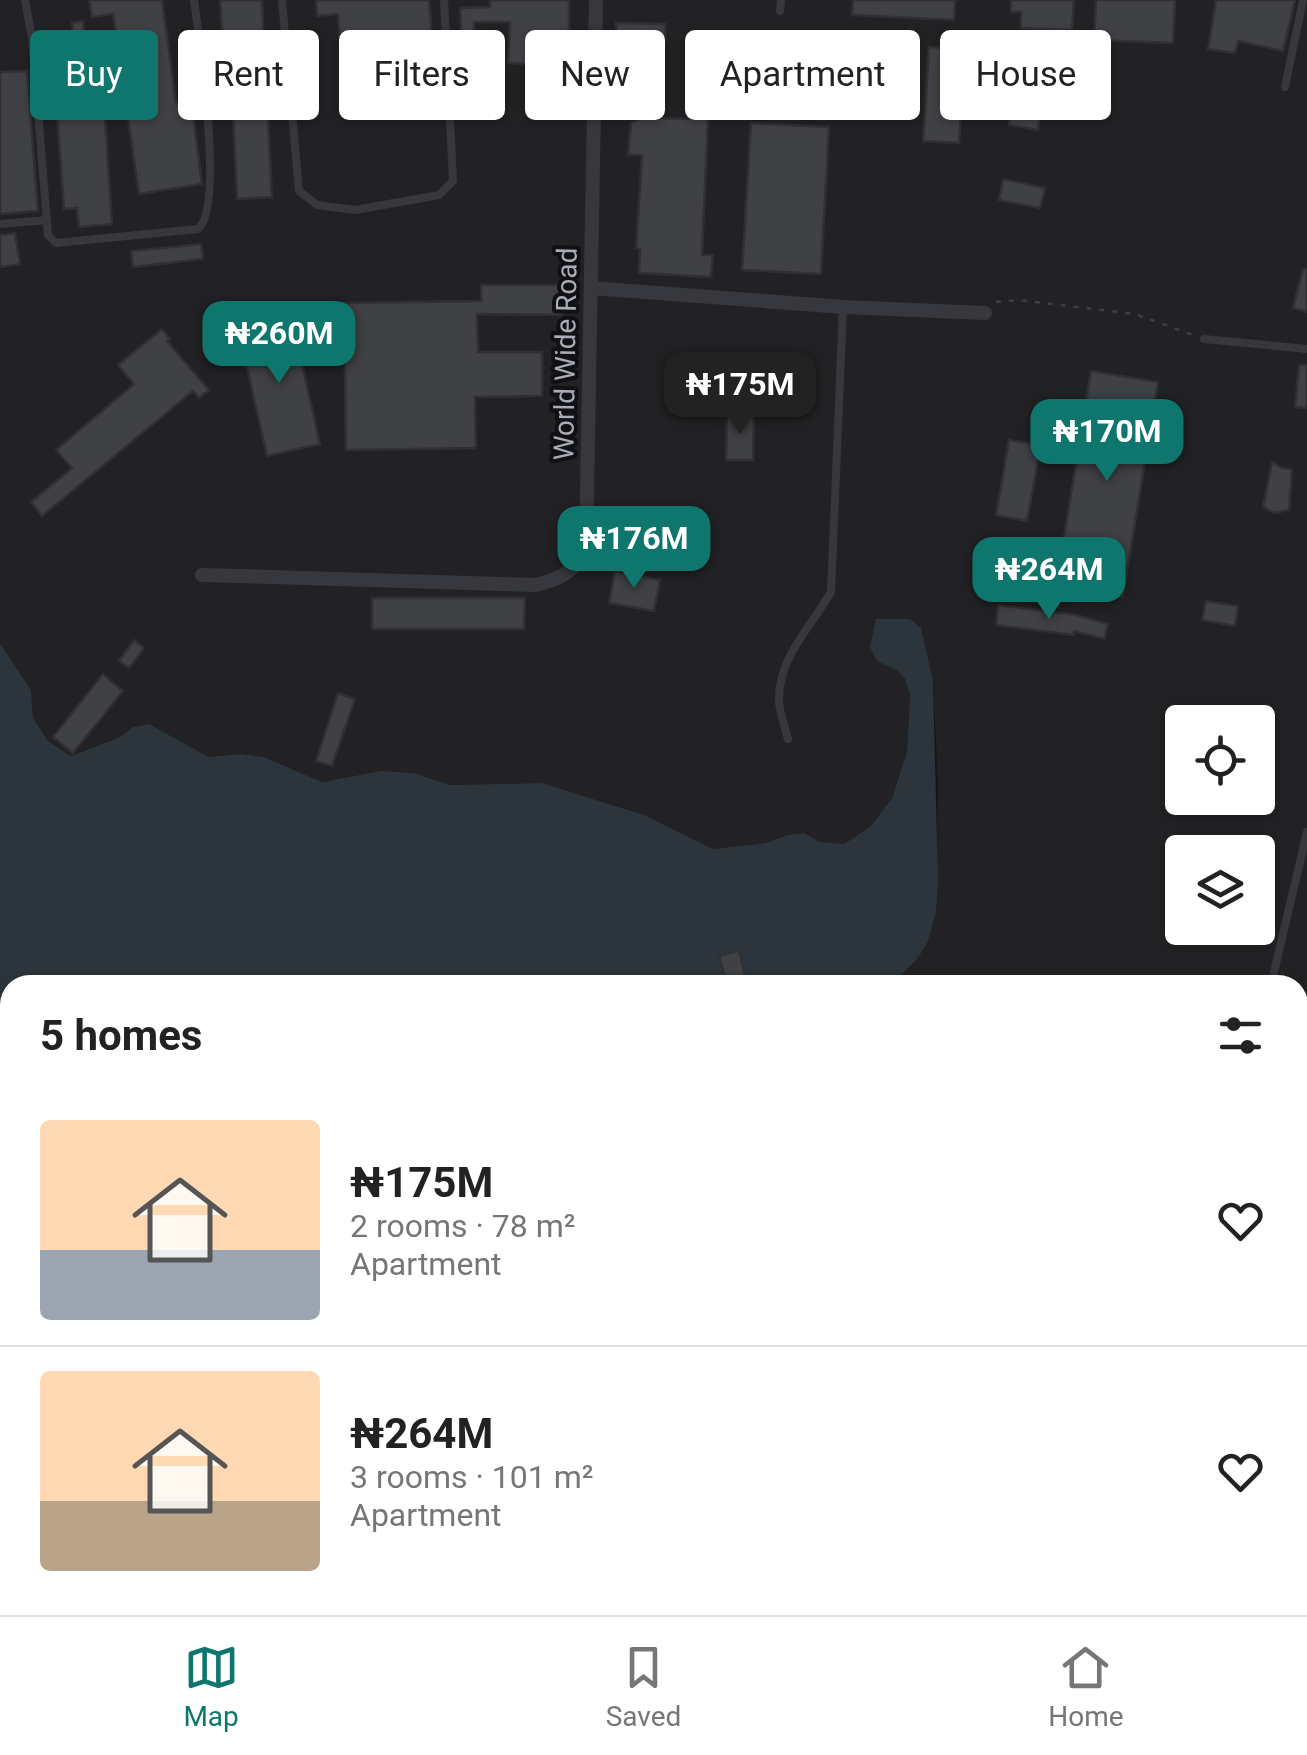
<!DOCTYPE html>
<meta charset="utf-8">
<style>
body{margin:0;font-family:Roboto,sans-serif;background:#f6f6f6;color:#222;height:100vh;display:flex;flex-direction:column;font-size:38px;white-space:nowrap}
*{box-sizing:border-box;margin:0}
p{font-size:32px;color:#767676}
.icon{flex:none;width:55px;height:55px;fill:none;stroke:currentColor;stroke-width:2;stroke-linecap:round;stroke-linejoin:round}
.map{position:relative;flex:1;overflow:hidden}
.panel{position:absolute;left:0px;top:975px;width:1308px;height:640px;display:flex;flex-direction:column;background:#fff;border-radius:30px 30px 0 0;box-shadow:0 2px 8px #0004}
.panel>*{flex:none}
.hud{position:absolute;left:30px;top:30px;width:1248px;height:90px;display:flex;gap:20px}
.buttons{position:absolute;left:1165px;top:705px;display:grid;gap:20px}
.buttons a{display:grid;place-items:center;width:110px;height:110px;border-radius:10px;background:#fff;box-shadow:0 2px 8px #0004;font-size:50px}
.price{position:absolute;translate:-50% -85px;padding:0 22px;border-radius:20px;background:#0f766e;color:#fff;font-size:32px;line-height:65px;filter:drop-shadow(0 2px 5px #0008)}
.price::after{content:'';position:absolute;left:50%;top:60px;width:30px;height:22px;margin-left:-15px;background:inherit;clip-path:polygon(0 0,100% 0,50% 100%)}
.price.current{background:#222;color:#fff}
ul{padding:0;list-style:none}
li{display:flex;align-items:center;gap:30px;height:250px;padding:0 40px}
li+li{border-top:2px solid #e0e0e0}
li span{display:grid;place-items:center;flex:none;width:280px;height:200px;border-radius:10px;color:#555}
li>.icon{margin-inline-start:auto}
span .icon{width:120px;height:120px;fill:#fffc;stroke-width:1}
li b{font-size:42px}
h2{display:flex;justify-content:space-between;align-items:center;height:120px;padding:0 40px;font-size:42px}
.pill{padding:0 35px;border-radius:10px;background:#fff;box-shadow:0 2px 8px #0004;font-size:35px;line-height:90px}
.pill.current{background:#0f766e;color:#fff}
.menu{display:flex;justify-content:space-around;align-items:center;height:140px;border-top:2px solid #e0e0e0;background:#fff;font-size:28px;color:#767676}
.menu a{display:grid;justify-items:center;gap:5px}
.menu .current{color:#0f766e}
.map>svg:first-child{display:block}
.built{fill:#222225;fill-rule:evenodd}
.green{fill:#1e261f}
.water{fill:#2c353c}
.building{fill:#404145;stroke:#303034;stroke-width:2.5}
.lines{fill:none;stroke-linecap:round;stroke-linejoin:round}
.path{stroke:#3d3f44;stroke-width:2.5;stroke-dasharray:5 8;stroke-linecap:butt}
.service{stroke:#37383d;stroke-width:8}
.minor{stroke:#37383d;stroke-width:14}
.labels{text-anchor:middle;stroke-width:8;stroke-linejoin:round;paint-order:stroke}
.street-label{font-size:28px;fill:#a8adb8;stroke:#111113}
</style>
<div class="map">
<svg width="1307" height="1615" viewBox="0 0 1307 1615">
<rect width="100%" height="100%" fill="#161618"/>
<g class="built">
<path d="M0,0H1307V1063L1298,1089V985H891L918,958L936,912L938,782L933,681L877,661L898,670L905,679L910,696L907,752L892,798L871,826L844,844L820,842L803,833L787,835L766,843L713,849L644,815L542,783L450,785L414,773L381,771L322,782L264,757L241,754L209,757L149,724L133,727L118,738L71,756L48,741L33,718L31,690L0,643ZM1182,722H1258V798H1182ZM1182,852H1258V928H1182Z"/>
<path d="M0,1249L10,1252V1528L0,1531Z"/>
<path d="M130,1605H382L376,1615H125Z"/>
</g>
<path class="green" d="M548,1605H788L822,1615H556Z"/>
<g class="water">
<path d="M876,619H910L921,628L933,681L938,882L936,912L928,941L918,958L891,985H10V1252L0,1249V643L31,690L33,718L48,741L71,756L118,738L133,727L149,724L209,757L241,754L264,757L322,782L381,771L414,773L450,785L542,783L644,815L713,849L766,843L787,835L804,833L820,842L844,844L871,826L892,798L907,752L910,696L905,679L898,671L877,661L870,647Z"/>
<path d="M1307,1063V1439L1298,1445V1089Z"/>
<path d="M788,1605H1164L1137,1615H822Z"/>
</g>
<g class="building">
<path d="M89,0H162L176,102L199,100L200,113H193L202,184L139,194L113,14L92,17Z"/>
<path d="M220,0H262L272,197L237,199L231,67L224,68Z"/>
<path d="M316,0H429L438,104L345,111L338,14L317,16Z"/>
<path d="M490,0H569V30L574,31L572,75L526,73L527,64L508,63L510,22H474L476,75H463L460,8L490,7Z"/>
<path d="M853,0H955L954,20L852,15Z"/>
<path d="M1011,0H1074L1072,30L1021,28V12H1011Z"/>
<path d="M1096,0H1175L1173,43L1094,40Z"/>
<path d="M1216,0H1295L1283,51L1238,41L1235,53L1208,49Z"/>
<path d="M83,21L87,58L101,57L112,224L79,227L77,208L64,209L53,60L76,58L72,23Z"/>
<path d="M616,23L665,24V41L616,40Z"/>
<path d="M929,47L965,49L959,143L923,141Z"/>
<path d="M1015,68L1067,70L1066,86L1043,84L1038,130L1009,125Z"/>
<path d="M27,71L38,211L0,214V72Z"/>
<path d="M641,118L708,119L702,255H713L711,277L639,273L640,249L636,248L642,155H628L631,123Z"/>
<path d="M751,123L829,127L821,274L742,270Z"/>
<path d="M1003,179L1045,188L1040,208L999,200Z"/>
<path d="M15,233L20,264L0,267V235Z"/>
<path d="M201,244L203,259L133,267L131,251Z"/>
<path d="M1303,269H1307V312L1293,308Z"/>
<path d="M481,285H563L562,315L477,314L478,352H542V396L475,397L476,448L346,450L344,303L481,301Z"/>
<path d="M291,315L320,444L267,456L238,328Z"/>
<path d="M162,329L170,339L167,341L209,390L199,398L193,391L42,516L31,502L72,468L56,450L134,384L118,365Z"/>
<path d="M1299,365H1307V408L1295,407Z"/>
<path d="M1091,371L1158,382L1123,597L1056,586Z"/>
<path d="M727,413L754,414L753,460H726Z"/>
<path d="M1009,440L1041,445L1027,521L996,515Z"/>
<path d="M1272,462L1282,468L1292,469L1289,510L1274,513L1263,507Z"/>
<path d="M615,571L660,580L654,611L609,603Z"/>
<path d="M372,598H525L524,629H372Z"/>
<path d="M1206,601L1238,606L1235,626L1202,620Z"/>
<path d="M998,605L1076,615L1108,624L1104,639L1074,631V635L996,625Z"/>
<path d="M134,640L144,648L129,668L119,661Z"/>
<path d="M103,674L123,691L73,753L53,737Z"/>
<path d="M338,693L355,699L332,766L316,761Z"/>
<path d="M739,950L747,985H727L719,956Z"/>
</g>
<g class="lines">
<path class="path" d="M996,302L1019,300L1135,314L1193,335"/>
<g class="service">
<path d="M25,0L32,38L48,235L56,243L198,229C225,207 199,38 194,0"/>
<path d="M282,0L299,191L317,205L355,210L439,195L453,181L444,0"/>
<path d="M780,11L781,0"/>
<path d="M1285,87L1303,0"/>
<path d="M0,224L47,220"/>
<path d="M1204,339L1307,349"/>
<path d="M788,739C785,727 779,712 779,700C778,657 812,626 831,592L843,307"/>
<path d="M1271,985L1307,832"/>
<path d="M0,1484L10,1481"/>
<path d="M0,1598L10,1595"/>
<path d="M160,1615L164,1605"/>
<path d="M279,1615L286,1605"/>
</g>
<g class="minor">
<path d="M591,288L843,307L985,313"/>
<path d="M202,575L536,585C563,578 574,572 586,547L596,0"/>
<path d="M366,1615L372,1605"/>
</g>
</g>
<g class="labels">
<g class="street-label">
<text transform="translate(565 354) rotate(-89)" y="10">World Wide Road</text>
</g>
</g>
</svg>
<div class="buttons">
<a><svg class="icon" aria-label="locate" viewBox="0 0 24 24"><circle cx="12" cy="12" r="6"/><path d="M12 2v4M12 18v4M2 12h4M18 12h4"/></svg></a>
<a><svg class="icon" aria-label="layers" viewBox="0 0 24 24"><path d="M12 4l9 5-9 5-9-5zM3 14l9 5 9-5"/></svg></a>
</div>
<b class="price" style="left:279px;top:386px">₦260M</b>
<b class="price current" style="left:740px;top:437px">₦175M</b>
<b class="price" style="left:1107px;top:484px">₦170M</b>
<b class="price" style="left:634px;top:591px">₦176M</b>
<b class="price" style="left:1049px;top:622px">₦264M</b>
<div class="hud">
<a class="pill current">Buy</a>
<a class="pill">Rent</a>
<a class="pill">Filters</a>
<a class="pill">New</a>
<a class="pill">Apartment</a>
<a class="pill">House</a>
</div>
<section class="panel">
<h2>5 homes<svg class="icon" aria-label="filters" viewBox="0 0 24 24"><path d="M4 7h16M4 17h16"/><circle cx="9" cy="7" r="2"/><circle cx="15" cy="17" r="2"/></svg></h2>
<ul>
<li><span style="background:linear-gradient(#ffd9b3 65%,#9aa5b1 0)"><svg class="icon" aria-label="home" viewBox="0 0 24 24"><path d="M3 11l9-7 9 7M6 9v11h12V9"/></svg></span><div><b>₦175M</b><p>2 rooms · 78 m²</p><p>Apartment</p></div><svg class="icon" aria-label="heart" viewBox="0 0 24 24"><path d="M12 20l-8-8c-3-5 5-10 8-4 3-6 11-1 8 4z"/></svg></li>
<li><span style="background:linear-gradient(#ffd9b3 65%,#b9a48a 0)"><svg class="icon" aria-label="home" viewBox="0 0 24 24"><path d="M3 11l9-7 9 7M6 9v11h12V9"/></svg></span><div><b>₦264M</b><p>3 rooms · 101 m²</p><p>Apartment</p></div><svg class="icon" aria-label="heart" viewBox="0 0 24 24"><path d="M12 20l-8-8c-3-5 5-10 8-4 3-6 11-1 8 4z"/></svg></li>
</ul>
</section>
</div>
<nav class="menu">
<a class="current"><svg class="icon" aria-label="map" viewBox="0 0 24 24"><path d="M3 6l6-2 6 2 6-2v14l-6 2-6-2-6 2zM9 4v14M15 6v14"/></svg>Map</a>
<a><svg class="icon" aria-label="saved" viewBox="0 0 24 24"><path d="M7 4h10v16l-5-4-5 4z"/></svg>Saved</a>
<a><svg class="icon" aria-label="home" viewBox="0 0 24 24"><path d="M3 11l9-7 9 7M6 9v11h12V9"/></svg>Home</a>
</nav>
